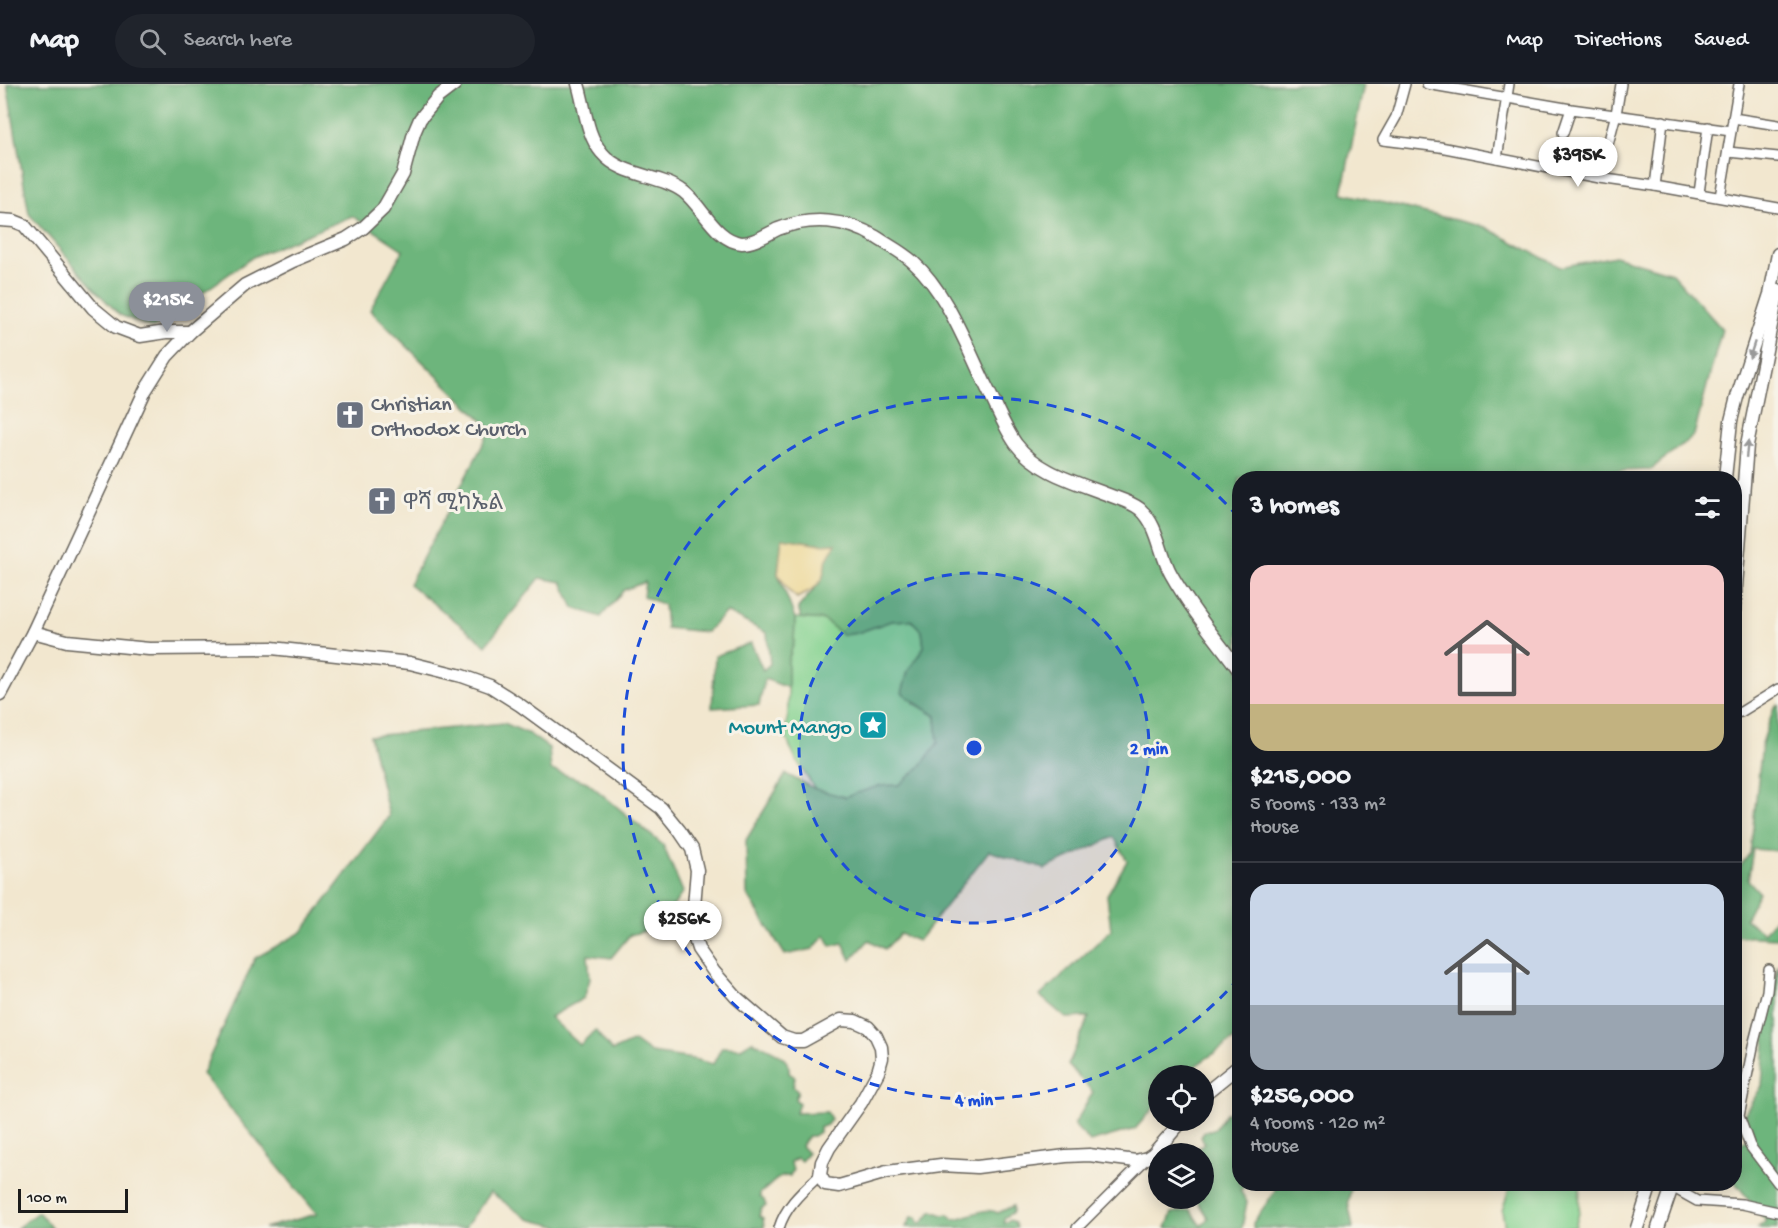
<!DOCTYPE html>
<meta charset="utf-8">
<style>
body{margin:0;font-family:"Gochi Hand","Noto Sans Ethiopic",sans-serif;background:#20242c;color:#f1f3f6;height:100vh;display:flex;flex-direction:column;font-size:22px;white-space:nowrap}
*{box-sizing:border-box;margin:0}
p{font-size:20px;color:#9ea1a6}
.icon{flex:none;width:33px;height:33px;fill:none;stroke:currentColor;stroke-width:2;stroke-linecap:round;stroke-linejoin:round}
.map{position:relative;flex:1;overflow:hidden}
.details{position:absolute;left:1232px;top:387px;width:510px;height:720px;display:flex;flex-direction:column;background:#171b24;border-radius:24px;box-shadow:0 3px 15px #0003}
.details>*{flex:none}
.fabs{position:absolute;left:1148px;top:981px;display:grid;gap:12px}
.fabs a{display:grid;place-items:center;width:66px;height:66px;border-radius:50%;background:#171b24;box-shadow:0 3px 15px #0003;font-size:30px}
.scale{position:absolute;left:18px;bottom:15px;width:110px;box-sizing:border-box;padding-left:6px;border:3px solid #1c1c1c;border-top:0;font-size:16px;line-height:21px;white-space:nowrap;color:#1c1c1c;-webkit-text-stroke:4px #f7f3e8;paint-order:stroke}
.price{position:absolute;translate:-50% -51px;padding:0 14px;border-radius:21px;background:#fff;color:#222;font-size:20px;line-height:39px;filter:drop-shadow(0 2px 3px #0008)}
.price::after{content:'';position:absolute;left:50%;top:36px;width:18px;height:14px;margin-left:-9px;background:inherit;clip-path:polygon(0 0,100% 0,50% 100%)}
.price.selected{background:#8c9099;color:#fff}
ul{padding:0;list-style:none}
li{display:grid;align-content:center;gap:12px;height:318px;padding:0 18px}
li+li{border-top:2px solid #363941}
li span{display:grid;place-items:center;height:186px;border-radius:18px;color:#555}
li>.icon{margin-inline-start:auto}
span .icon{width:108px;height:108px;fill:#fffc;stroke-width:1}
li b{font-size:26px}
h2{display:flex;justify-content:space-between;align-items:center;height:72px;padding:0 18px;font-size:26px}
header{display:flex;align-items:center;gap:36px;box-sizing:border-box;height:84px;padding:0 30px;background:#171b24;border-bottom:2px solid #363941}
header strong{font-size:28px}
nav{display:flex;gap:33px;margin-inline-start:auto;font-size:21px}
.search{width:420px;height:54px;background:#20242c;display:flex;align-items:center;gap:15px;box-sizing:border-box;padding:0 21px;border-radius:33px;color:#9ea1a6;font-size:22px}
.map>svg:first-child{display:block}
.green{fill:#87d392;stroke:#527857;stroke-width:1.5}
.forest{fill:#6db57c;stroke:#44684c;stroke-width:1.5}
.sand{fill:#eeda9e;stroke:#857b5d;stroke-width:1.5}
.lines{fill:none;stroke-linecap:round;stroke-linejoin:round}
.street-casing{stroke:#67635b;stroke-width:12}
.secondary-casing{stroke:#67635b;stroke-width:15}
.street{stroke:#fff;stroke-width:9}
.secondary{stroke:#fff;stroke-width:12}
.oneway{fill:#999}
.ring{fill:none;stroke:#1d4ed8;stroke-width:3;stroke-dasharray:10 8}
.labels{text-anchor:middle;stroke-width:6;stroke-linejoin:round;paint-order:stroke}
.worship-label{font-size:22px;fill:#5b616d;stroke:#f7f3e8;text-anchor:start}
.culture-label{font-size:22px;fill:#0d838f;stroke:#f7f3e8;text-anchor:end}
.centre{fill:#1d4ed8;stroke:#f7f3e8;stroke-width:3}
.ring-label{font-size:18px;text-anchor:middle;font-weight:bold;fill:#1d4ed8;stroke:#f7f3e8;stroke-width:6;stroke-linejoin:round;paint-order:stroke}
</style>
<header>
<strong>Map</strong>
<div class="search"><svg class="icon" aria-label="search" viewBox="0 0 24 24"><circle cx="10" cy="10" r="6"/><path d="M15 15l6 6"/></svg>Search here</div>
<nav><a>Map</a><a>Directions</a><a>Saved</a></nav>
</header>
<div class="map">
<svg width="1778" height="1144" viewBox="0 0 1778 1144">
<rect width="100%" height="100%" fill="#f7f3e8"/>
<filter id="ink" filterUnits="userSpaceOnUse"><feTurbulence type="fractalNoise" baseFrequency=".0167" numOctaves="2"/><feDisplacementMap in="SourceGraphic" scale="12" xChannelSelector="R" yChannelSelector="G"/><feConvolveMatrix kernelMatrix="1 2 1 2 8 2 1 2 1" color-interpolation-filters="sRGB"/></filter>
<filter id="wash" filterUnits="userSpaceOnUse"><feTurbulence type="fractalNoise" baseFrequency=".008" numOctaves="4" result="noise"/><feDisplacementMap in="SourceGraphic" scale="24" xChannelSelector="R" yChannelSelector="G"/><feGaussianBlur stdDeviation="1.35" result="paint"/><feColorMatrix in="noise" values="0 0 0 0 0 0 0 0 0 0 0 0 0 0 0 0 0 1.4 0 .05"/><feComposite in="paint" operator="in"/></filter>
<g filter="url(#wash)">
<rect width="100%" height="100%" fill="#f2e7cf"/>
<g class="green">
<path d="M795,534L824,536L843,551L857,549L891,537L911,536L922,547L924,563L908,587L914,619L936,632L938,659L920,683L899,701L879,702L845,714L815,705L795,674L784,649L788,632V577L794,558Z"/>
<path d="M1511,1100H1580L1579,1129L1575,1144H1505L1502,1127Z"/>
</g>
<g class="forest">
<path d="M7,0H1364L1342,109L1485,143L1560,183L1615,172L1672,189L1722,245L1694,351L1650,386L1556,389V394H1239V952L1182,991L1158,992V1019L1135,1045L1090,1058L1074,1041L1093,1008L1068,981L1089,933L1066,934L1040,912L1111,846L1107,811L1127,777L1114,753L1045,785L989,767L918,857L900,850L885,865L869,856L851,876L843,859L831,862L825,851L813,865L785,871L747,810L746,756L786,690L815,705L845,713L879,702L899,701L920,683L938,659L936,632L902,609L908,587L924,563L922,547L911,536L891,537L857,549L843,551L824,536L801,534L798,524L822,496L826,477L835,459L822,460L782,454L778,490L795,534L794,558L788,577V604L765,595L759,621L712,624L715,572L751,559L763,586L770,580L767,549L726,528L706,548L666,544L664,521L643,512L645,498L624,506L601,533L574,524L562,498L540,494L486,561L409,500L491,345L370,226L403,166L352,132L253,173L153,244L120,231L96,207L29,130Z"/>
<path d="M1778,620V767L1753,765L1748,796L1759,808L1745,835L1764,849L1778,830V854L1734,852V791L1750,769L1762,660L1774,623Z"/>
<path d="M504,639L529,650L549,664L551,686L587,698L663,761L683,808L659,843L630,851L611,874L588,871L590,895L584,914L550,933L580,961L595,946L612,967L634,957L651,969L693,975L713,980L722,963L741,964L752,957C765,964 792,971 789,989L795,993L793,1002L798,1007L795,1015L799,1019L796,1029L827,1028L831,1035L827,1041L819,1044V1048L813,1052H809L801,1062L808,1069L801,1077L797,1074L790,1078L793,1085L790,1092C775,1091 772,1102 760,1109V1113L764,1116L766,1122L761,1125L759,1132L763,1134L764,1144H564L528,1135L490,1108L465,1144H264L317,1130L202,990L255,874L302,848L389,732L370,652Z"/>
<path d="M1778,880V1144H1757L1766,1137L1734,1097V1064L1750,1053L1743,1032L1762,1002L1767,927Z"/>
<path d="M1226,1029H1239V1100H1249L1240,1106L1247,1118L1242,1144H1166L1172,1129L1190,1126L1201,1142L1208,1134L1196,1115L1203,1114V1070L1198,1069V1064L1204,1059L1201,1053L1204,1048L1216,1044Z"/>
<path d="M1275,1100H1352L1348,1118L1353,1144H1253V1139L1275,1107Z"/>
<path d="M1013,1122V1128L1004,1134V1139L1010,1136L1014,1138L1017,1144L906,1143L911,1133H917L918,1138L922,1139L932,1127L943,1131L947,1130L954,1135C968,1134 985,1121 998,1129Z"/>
<path d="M38,1128L52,1144H17Z"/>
</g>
<path class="sand" d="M782,454L822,460L836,459L826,477L822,496L813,505L797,514L789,507L778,490Z"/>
</g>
<g filter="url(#ink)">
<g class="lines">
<g class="street-casing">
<g id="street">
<path d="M1405,0L1396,33L1383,56L1440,63L1599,94L1655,102L1778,124"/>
<path d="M1427,0L1571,25L1731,47"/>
<path d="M1733,34L1778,41"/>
<path d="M1563,49L1571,25"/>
<path d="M1728,68L1778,73"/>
<path d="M1497,74L1509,0"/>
<path d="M1599,94L1616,30L1621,0"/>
<path d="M1655,102L1663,37"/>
<path d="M1699,109L1708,43"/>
<path d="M1720,113L1739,0"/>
<path d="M1734,629L1741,628L1778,605"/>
<path d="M1769,886L1767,907L1754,958L1739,1032L1750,1062L1778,1099"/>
<path d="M1672,1103L1697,1117L1742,1120L1778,1128"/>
<path d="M779,1144C786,1121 803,1107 820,1091"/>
<path d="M1077,1144L1147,1074"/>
</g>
</g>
<g class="secondary-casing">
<g id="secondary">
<path d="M578,0C585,22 586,51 602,69C622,93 660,90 684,108C703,123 716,157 742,159C755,159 767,150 778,145C811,132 846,135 876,153C888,161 902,168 913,178C947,208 967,263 987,304C996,322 1004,343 1016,360C1038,389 1076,398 1109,411C1119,415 1131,418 1140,425C1159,442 1159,469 1171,490C1190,524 1216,555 1239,586"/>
<path d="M0,136L14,137L24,141L93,224L116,243L140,252L166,248H190"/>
<path d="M1725,394L1731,337L1737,313L1770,210L1778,170"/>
<path d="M1734,528L1747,361L1778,206"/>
<path d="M33,548L67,557L149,565L272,564L410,579L462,592L490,602L520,621L661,724L679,746L692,765L697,786L692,846L698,865L714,888L736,913L782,953L794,957H803L841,936L855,937L868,943L876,952L881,963L882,974L878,988L861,1019L829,1064L822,1078L820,1091L825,1100L839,1102L887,1088L941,1081L977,1083L1066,1072L1089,1071L1136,1077L1147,1074L1153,1070L1183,1036"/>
<path d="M0,610L33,548L145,307L167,272L190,248L245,201L293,177L346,155L363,144L383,125L403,90L414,49L420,35L438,13L455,0"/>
<path d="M1203,1011L1239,982"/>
<path d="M1637,1144L1651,1100"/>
<path d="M1658,1144L1673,1100"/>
</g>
</g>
<use href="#street" class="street"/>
<use href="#secondary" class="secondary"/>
</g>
<defs><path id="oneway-solid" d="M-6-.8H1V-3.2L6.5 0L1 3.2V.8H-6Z" transform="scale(1.5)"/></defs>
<g class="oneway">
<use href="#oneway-solid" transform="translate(1752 266) rotate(108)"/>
<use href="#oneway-solid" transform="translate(1747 365) rotate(-84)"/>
</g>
</g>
<circle cx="974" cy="664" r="175" fill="#1d4ed8" fill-opacity=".12"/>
<g class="ring">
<circle cx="974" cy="664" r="175"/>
<path d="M1239 894A351 351 0 1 1 1239 434"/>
</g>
<defs>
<g id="church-square" transform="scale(1.5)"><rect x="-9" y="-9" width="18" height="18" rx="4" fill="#6b7280" stroke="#f7f3e8"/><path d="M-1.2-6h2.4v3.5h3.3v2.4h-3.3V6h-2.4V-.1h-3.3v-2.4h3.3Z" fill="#fff"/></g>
<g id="sight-square" transform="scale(1.5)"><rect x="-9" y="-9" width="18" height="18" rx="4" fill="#0f9aa8" stroke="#f7f3e8"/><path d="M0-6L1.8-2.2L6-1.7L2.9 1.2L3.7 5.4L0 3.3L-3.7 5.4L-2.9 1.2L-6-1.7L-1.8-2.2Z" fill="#fff"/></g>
</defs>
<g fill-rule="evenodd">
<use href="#church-square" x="350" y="331"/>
<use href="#church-square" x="382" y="417"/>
<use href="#sight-square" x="873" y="641"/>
</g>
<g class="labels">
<g class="worship-label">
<text x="371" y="326">Christian<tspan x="371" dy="25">Orthodox Church</tspan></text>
<text x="403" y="425">ዋሻ ሚካኤል</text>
</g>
<g class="culture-label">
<text x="852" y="649">Mount Mango</text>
</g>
</g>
<circle cx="974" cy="664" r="9" class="centre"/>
<g class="ring-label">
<text x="1149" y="670">2 min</text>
<text x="974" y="1021">4 min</text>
</g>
</svg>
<div class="fabs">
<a><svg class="icon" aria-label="locate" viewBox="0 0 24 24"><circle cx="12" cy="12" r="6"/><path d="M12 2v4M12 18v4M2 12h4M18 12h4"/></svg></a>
<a><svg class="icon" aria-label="layers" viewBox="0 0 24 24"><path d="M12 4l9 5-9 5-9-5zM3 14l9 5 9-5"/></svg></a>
</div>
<div class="scale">100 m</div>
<b class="price" style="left:1578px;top:104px">$395K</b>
<b class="price selected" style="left:167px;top:249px">$215K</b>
<b class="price" style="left:683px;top:868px">$256K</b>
<section class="details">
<h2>3 homes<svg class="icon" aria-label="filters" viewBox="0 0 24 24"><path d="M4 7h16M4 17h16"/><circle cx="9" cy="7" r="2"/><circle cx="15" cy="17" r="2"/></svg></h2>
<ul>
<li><span style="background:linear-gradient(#f6c9c9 75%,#c2b280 0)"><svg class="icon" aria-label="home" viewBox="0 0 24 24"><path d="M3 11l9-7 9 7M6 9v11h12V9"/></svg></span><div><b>$215,000</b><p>5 rooms · 133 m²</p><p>House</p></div></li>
<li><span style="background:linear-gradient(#c9d6e8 65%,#9aa5b1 0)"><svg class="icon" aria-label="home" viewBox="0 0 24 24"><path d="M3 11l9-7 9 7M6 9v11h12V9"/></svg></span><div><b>$256,000</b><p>4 rooms · 120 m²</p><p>House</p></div></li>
</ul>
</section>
</div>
